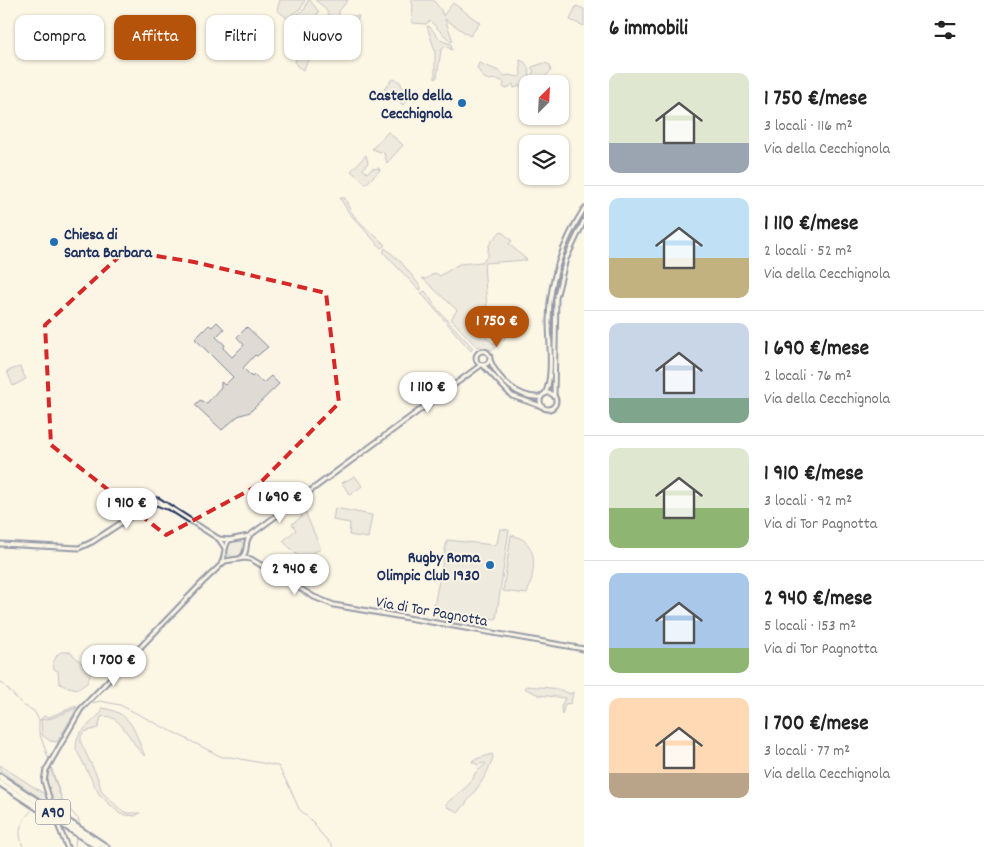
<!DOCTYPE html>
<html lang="it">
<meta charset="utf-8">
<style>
body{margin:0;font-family:Dekko,sans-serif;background:#f2f2f2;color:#222;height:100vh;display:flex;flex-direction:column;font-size:19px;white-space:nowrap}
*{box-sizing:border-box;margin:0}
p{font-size:16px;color:#767676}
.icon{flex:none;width:28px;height:28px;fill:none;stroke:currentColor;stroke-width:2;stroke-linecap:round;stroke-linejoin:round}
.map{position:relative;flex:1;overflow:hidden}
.drawer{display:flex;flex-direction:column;background:#fff;width:400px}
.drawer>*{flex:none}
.banner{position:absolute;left:15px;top:15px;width:475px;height:45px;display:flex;gap:10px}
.needle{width:32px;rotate:24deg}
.tools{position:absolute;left:519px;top:75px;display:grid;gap:10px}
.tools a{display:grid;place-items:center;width:50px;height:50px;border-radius:10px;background:#fff;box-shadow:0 1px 4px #0004;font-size:25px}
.price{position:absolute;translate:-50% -42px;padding:0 11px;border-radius:18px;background:#fff;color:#222;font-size:16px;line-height:32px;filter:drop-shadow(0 1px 2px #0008)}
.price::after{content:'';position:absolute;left:50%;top:30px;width:15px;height:11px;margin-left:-8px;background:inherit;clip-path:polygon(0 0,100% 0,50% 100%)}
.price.on{background:#b45309;color:#fff}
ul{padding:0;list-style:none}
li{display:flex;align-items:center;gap:15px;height:125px;padding:0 25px}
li+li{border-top:1px solid #e0e0e0}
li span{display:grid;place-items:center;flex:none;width:140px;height:100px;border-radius:10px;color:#555}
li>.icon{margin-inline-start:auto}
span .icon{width:60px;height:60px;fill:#fffc;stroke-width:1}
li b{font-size:21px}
h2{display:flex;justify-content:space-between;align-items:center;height:60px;padding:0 25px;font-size:21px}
.pill{padding:0 18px;border-radius:10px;background:#fff;box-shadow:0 1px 4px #0004;font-size:18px;line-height:45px}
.pill.on{background:#b45309;color:#fff}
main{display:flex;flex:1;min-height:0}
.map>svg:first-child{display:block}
.green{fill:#dfdbd4;stroke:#7d8599}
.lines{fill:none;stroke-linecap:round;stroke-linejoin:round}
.stream{stroke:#767f94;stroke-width:1}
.secondary-casing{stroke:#1b2f5e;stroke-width:7}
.highway-casing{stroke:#1b2f5e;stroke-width:9}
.secondary{stroke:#fcf5e5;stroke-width:3}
.highway{stroke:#fcf5e5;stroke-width:5}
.marked{fill:none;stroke:#d62828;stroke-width:4;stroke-dasharray:10 6;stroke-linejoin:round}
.poi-dot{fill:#1f6fb2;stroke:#fcf5e5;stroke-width:2}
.labels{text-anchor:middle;stroke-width:4;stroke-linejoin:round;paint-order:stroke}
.shield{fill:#fcf5e5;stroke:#5e6a86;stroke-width:1}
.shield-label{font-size:15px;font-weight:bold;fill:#1b2f5e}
.poi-label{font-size:16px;font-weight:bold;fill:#1b2f5e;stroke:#fcf5e5;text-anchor:end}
.street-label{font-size:16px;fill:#1b2f5e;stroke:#fcf5e5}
</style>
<main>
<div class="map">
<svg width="584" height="847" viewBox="0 0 584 847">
<rect width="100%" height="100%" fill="#fcf5e5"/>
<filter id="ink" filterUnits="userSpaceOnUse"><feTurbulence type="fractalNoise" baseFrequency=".02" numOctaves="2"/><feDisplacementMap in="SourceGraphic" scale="10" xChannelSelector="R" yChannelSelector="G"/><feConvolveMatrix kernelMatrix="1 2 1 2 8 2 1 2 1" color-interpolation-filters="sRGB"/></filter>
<g filter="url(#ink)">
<g class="green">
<path d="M280,0H305L301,8L287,18L277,10Z"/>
<path d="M308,0H310L318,11V13L308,28L300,32L297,30L298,20L293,23L289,22V20L305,9Z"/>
<path d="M315,0H348L339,11C340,25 328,34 320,44L317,43L316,28L329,15L324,7Z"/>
<path d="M411,0H433L441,10L443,16L453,3L480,23L470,36L445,19L453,41L451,42L430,21L426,24L412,23L413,5Z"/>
<path d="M576,6L584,9V26L570,20Z"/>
<path d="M348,16H359L350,40L341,42L336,40L335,32Z"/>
<path d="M427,26L430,27L440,40L451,44L452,50L446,46L441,50L437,77L435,79V51Z"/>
<path d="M303,53L307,54L309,59L303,70L297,66L295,61L298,56Z"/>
<path d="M520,60C529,63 528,69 530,77L534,71L532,69V67L544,63L550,65L551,71L546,76L514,88L513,84L506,89L503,87L504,83C501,79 494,79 489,80L484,78L477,68L479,63L499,71L505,76L509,75L519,77L521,75Z"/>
<path d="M394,79L400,82L408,100L403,105L396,99L400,95L403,96L401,92L395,98L384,89L390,83V81Z"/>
<path d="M388,132L403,145L387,163L384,153L372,149Z"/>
<path d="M366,155L368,163L363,169L367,173L372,169L379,168L380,170L366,184L351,171Z"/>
<path d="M340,198H345C351,220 370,229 385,245L381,248L349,213Z"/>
<path d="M501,231L512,241L509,244L527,260L484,263L487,310L498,319L515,317V318L503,341L489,332L486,338L498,346L492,350L476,346L451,319L457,310L422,278L426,279L435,273L440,276L459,264L482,262L488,256C487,243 492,241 501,231Z"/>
<path d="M385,248L401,262L421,287V290L418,289L384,253V250Z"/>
<path d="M425,291L438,310L473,348L471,351L421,293Z"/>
<path d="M217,322L224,329L216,337L225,345L223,348L232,357L244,345L237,337L247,327L268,347L257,356L255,355L243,368L252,377L254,375L263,383L271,376L279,384L250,412L238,416L222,430L195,405L200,400L205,403H207L221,387V382L225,385L233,377L195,339L209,325L212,327Z"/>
<path d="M20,367L26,379L13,386L7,371Z"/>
<path d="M355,476L362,486L350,495L342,483Z"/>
<path d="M300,500L321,549L312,553L318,565L312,570L283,541L296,530L292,524L302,517L295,504Z"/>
<path d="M335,508L372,515L368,538L349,535L350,523L333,520Z"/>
<path d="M500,529L509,530L496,619L481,617L478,629L431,621L447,540L494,545L497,543Z"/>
<path d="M511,535C541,541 535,572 527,594L503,591Z"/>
<circle cx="236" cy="549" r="9"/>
<path d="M61,652H70L91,672L87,683L78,689L64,686L59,683L58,671L54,669L53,663L57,655Z"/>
<path d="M526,686C541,688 556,686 570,694L573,692L571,703L565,704L562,715L561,707L565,698L539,695L524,688Z"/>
<path d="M76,706L75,712L57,742L50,741L42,735L41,719L44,716L49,717Z"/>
<path d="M101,708C134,712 134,733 145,756C132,747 121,711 101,717L98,728L84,732L81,736V743L97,776L102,792L122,811L127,813H140L135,816L120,814L99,794L76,749L77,739L80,733L102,712Z"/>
<path d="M492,754L493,757C487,778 473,794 459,812L447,807L446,804C455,794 472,787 475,773L486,764L484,763L478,765L472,762L473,760Z"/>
<path d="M0,765L43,793H45L49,804L0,771Z"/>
<path d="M50,767L63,803L68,809C64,808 57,805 53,802C46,796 44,774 50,767Z"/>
</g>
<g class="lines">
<g class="stream">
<path d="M0,681L23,705L34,711L39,720V732L49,760"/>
<path d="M88,704L100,701L120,705L222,757H230L278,766L289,786L299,809L314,823L319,831L333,847"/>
<path d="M39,720L52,718L81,706"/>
<path d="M50,764L63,802L79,820V824"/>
<path d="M23,847C17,830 20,823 31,811"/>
<path d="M75,847L76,836"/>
</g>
<g class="secondary-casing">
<g id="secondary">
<circle cx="483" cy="358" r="7"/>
<path d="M490,360C498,380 519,399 541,397"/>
<path d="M483,365L512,396L541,406"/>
<circle cx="548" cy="401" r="8"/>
<path d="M545,394C554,376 549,342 549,321C549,280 562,244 584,209"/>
<path d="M554,396L556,298L566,259L584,221"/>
<path d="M142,507L151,500H158L219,539L225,548"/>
<path d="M219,539L229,540L249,536L481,365"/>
<path d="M0,544L79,548L92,542L150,504L157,503L167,507"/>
<path d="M241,558C249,552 244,544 249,537"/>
<path d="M222,562C226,555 223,547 229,540"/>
<path d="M52,807L44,781L46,770L81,709L203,582L225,561L245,558L251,559L314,597L334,605L584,649"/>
<path d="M59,827L67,847"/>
</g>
</g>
<g class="highway-casing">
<g id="highway">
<path d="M0,777L106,847"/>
<path d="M0,783L98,847"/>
</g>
</g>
<use href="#secondary" class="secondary"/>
<use href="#highway" class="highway"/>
</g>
</g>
<path d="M0 0H584V847H0ZM125,251L194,262L326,293L339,403L257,486L166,535L51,445L45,325Z" fill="#fcf5e5" fill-opacity=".55" fill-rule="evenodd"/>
<path class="marked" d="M125,251L194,262L326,293L339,403L257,486L166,535L51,445L45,325Z"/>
<g class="poi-dot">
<circle cx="462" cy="103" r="5"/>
<circle cx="54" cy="242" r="5"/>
<circle cx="490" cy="565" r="5"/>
</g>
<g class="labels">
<rect class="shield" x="35.5" y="799.5" width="35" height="25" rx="4"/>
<g class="shield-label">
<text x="53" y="817">A90</text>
</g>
<g class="poi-label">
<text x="452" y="100">Castello della<tspan x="452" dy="18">Cecchignola</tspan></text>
<text x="64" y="239" text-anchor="start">Chiesa di<tspan x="64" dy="18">Santa Barbara</tspan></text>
<text x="480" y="562">Rugby Roma<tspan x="480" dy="18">Olimpic Club 1930</tspan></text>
</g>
<g class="street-label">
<text transform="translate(432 610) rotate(10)" y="6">Via di Tor Pagnotta</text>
</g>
</g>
</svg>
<div class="tools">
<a><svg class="needle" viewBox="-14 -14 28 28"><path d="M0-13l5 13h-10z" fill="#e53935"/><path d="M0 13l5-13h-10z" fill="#767676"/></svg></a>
<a><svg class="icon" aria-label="layers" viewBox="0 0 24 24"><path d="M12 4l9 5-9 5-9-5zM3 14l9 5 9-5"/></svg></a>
</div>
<b class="price on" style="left:497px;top:348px">1 750 €</b>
<b class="price" style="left:428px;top:414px">1 110 €</b>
<b class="price" style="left:280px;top:524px">1 690 €</b>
<b class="price" style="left:127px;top:530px">1 910 €</b>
<b class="price" style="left:295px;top:596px">2 940 €</b>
<b class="price" style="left:114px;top:687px">1 700 €</b>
<div class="banner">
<a class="pill">Compra</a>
<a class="pill on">Affitta</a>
<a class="pill">Filtri</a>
<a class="pill">Nuovo</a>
</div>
</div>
<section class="drawer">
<h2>6 immobili<svg class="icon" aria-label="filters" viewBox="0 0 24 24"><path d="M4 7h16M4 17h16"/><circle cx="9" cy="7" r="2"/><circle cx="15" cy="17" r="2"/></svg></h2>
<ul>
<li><span style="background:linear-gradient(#dfe7d0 70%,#9aa5b1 0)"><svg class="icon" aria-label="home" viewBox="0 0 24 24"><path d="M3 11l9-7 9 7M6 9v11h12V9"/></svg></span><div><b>1 750 €/mese</b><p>3 locali · 116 m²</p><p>Via della Cecchignola</p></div></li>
<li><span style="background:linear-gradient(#bfe0f5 60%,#c2b280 0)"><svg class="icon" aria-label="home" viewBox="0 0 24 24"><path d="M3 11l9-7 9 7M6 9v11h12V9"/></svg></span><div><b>1 110 €/mese</b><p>2 locali · 52 m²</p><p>Via della Cecchignola</p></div></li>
<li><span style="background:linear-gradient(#c9d6e8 75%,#7fa58c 0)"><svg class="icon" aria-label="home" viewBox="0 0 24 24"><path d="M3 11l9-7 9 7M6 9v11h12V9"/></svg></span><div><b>1 690 €/mese</b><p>2 locali · 76 m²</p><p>Via della Cecchignola</p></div></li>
<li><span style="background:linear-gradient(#dfe7d0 60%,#8fb573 0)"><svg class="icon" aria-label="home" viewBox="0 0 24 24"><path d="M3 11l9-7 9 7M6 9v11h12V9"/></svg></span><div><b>1 910 €/mese</b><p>3 locali · 92 m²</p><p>Via di Tor Pagnotta</p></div></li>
<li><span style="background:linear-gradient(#a9c7e8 75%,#8fb573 0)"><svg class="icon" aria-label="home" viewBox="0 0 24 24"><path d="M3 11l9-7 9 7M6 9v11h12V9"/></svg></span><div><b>2 940 €/mese</b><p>5 locali · 153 m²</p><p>Via di Tor Pagnotta</p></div></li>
<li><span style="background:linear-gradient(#ffd9b3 75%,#b9a48a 0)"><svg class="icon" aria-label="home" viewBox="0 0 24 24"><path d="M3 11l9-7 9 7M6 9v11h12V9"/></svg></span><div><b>1 700 €/mese</b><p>3 locali · 77 m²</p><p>Via della Cecchignola</p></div></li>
</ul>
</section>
</main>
